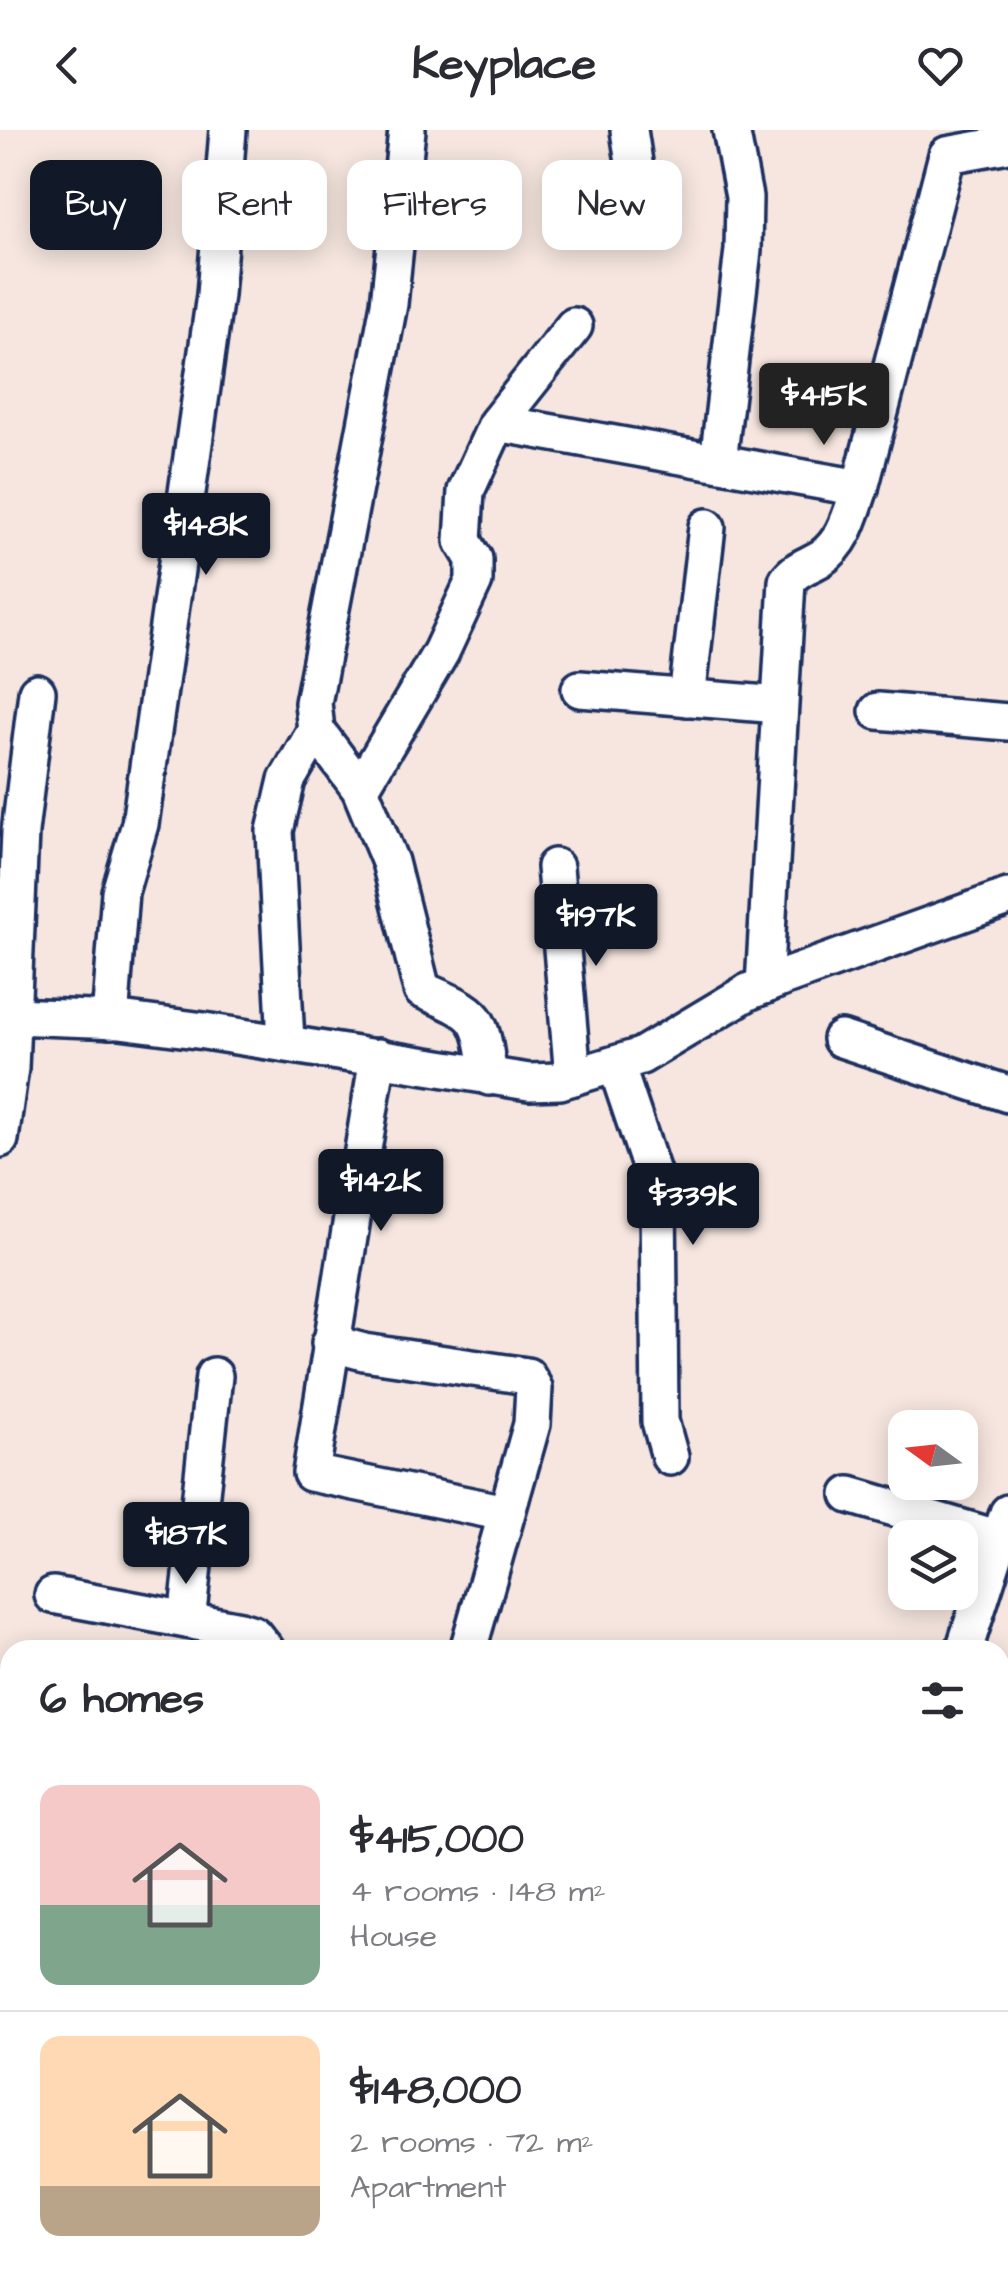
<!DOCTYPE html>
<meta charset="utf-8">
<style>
body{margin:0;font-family:"Architects Daughter",sans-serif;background:#f2f2f3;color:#2b2b33;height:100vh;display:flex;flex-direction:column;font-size:38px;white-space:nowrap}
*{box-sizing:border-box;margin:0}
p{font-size:32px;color:#7c7c81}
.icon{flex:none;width:55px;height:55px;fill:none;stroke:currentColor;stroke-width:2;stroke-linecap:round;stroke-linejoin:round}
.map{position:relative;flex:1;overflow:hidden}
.panel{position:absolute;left:0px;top:1510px;width:1010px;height:642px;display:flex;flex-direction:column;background:#fff;border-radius:30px 30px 0 0;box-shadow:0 5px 25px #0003}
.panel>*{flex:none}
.top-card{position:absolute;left:30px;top:30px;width:950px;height:90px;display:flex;gap:20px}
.needle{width:65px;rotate:285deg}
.tools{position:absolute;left:888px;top:1280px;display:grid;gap:20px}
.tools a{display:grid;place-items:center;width:90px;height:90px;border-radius:20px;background:#fff;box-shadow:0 5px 25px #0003;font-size:50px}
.price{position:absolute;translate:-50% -85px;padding:0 22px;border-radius:10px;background:#111827;color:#fff;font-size:32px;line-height:65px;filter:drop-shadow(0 2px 5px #0008)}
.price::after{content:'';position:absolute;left:50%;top:60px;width:30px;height:22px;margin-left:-15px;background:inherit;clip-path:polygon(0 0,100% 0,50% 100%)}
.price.active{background:#222;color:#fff}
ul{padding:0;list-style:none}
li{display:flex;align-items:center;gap:30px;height:250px;padding:0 40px}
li+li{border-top:2px solid #e1e1e2}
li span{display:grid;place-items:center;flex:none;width:280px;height:200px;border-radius:20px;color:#555}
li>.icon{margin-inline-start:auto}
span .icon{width:120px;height:120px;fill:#fffc;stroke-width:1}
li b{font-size:42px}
h2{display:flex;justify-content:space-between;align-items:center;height:120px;padding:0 40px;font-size:42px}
.pill{padding:0 35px;border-radius:20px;background:#fff;box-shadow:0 5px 25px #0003;font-size:35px;line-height:90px}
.pill.active{background:#111827;color:#fff}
header{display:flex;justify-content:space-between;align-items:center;height:130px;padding:0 40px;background:#fff;font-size:45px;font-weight:800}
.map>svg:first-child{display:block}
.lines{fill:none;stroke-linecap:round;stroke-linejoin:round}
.minor-casing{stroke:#1b2f5e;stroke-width:42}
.minor{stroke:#fff;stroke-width:35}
</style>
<header><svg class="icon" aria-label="back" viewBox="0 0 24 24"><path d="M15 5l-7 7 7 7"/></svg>Keyplace<svg class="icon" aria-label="heart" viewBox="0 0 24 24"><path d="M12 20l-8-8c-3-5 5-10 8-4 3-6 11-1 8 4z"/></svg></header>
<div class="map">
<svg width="1008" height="2152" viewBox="0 0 1008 2152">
<rect width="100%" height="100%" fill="#f6e6df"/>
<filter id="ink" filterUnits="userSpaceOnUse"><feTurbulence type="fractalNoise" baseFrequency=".01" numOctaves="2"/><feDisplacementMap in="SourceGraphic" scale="20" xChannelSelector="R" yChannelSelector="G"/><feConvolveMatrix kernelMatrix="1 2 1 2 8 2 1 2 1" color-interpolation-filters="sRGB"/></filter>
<g filter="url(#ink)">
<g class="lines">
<g class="minor-casing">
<g id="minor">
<path d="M407,0L389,174L313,573L316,600L360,659L390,732L422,860C481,885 480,884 489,947"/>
<path d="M629,0L641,78"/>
<path d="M497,293L860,358L947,25L1008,14"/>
<path d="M718,332L743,120L744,67L731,0"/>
<path d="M580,559L779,575"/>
<path d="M687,568L707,397"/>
<path d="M878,581L1008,592"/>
<path d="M360,659L441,522L474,451V429L463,411L466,361L497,293L574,196"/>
<path d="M555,737L573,947"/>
<path d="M764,856L787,451C796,438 808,436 821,428C845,412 851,383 860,358"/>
<path d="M11,886L120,890L204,901L529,952L560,951L641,926L748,862L785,847L1008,767"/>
<path d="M110,890L120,762L140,694L215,165L228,0"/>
<path d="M841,909L1008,964"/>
<path d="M286,912L275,701L287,650L316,600"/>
<path d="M378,927L311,1343L505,1383"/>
<path d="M616,935L658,1060L660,1291L670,1327"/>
<path d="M0,1009L10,938L20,702L37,562"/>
<path d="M330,1213L364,1222L527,1246L534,1258L532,1294L468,1520"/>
<path d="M850,1365L1000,1409"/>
<path d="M53,1465L240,1500L253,1504L266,1520"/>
<path d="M187,1490L214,1246"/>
<path d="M964,1520L1008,1383"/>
<path d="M0,1628L10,1631"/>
<path d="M0,1730L10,1684"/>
<path d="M575,2142L591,2152"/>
<path d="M188,2152L189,2142"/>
<path d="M479,2152L485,2142"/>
</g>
</g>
<use href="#minor" class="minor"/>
</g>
</g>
</svg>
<div class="tools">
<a><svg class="needle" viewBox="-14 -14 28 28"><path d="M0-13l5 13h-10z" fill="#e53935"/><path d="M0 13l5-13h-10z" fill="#7c7c81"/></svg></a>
<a><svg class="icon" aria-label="layers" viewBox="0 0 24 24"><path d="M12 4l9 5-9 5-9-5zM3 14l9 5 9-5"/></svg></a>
</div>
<b class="price active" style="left:824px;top:318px">$415K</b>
<b class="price" style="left:206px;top:448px">$148K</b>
<b class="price" style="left:596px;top:839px">$197K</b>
<b class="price" style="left:381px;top:1104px">$142K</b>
<b class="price" style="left:693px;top:1118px">$339K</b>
<b class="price" style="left:186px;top:1457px">$187K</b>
<div class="top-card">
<a class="pill active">Buy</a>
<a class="pill">Rent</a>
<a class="pill">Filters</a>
<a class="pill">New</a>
</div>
<section class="panel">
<h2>6 homes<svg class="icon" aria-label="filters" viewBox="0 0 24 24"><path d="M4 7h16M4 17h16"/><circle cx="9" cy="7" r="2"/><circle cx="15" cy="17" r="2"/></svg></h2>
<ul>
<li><span style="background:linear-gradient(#f6c9c9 60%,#7fa58c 0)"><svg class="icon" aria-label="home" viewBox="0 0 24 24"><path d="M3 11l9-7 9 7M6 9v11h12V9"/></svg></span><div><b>$415,000</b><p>4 rooms · 148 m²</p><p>House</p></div></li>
<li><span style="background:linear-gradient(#ffd9b3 75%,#b9a48a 0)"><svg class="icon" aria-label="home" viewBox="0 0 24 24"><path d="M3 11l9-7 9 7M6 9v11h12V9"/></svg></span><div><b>$148,000</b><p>2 rooms · 72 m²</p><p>Apartment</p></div></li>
</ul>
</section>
</div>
